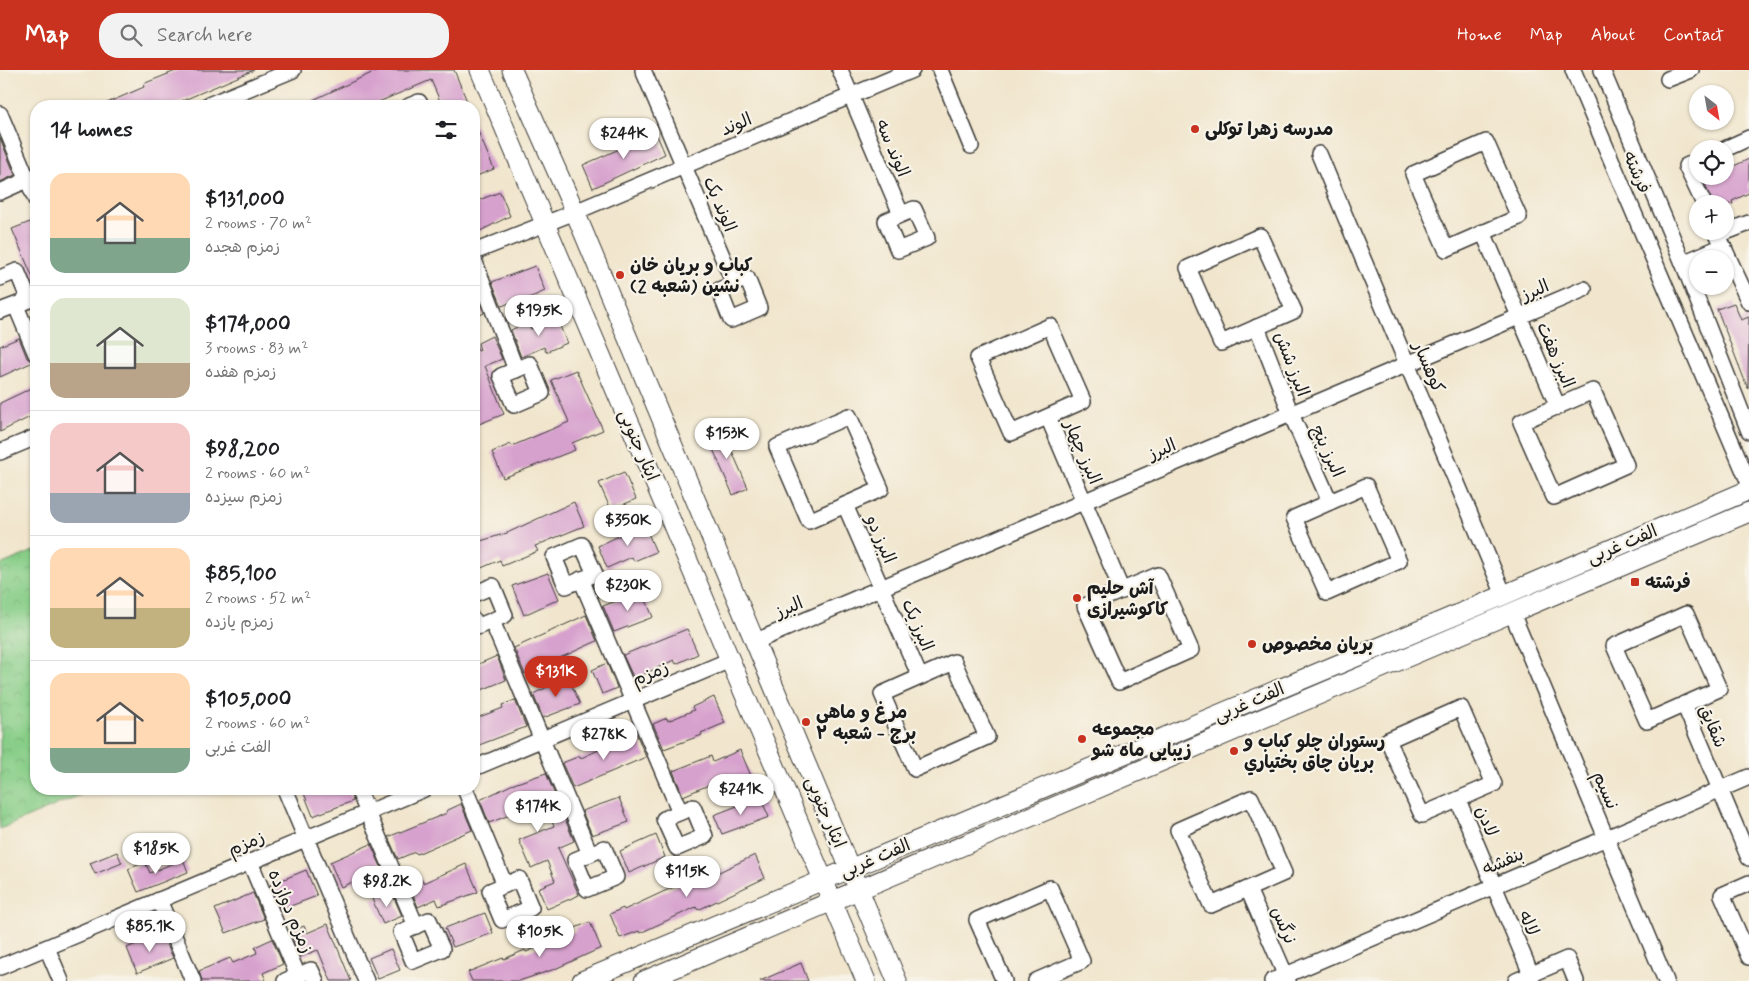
<!DOCTYPE html>
<meta charset="utf-8">
<style>
body{margin:0;font-family:Mynerve,"Playpen Sans Arabic",sans-serif;background:#f2f2f2;color:#202124;height:100vh;display:flex;flex-direction:column;font-size:19px;white-space:nowrap}
*{box-sizing:border-box;margin:0}
p{font-size:16px;color:#757577}
.icon{flex:none;width:28px;height:28px;fill:none;stroke:currentColor;stroke-width:2;stroke-linecap:round;stroke-linejoin:round}
.map{position:relative;flex:1;overflow:hidden}
.side{position:absolute;left:30px;top:30px;width:450px;height:695px;display:flex;flex-direction:column;background:#fff;border-radius:20px;box-shadow:0 1px 4px #0004}
.side>*{flex:none}
.needle{width:32px;rotate:149deg}
.buttons{position:absolute;left:1689px;top:15px;display:grid;gap:10px}
.buttons a{display:grid;place-items:center;width:45px;height:45px;border-radius:50%;background:#fff;box-shadow:0 1px 4px #0004;font-size:25px}
.price{position:absolute;translate:-50% -42px;padding:0 11px;border-radius:18px;background:#fff;color:#222;font-size:16px;line-height:32px;filter:drop-shadow(0 1px 2px #0008)}
.price::after{content:'';position:absolute;left:50%;top:30px;width:15px;height:11px;margin-left:-8px;background:inherit;clip-path:polygon(0 0,100% 0,50% 100%)}
.price.on{background:#c8321e;color:#fff}
ul{padding:0;list-style:none}
li{display:flex;align-items:center;gap:15px;height:125px;padding:0 20px}
li+li{border-top:1px solid #e0e0e0}
li span{display:grid;place-items:center;flex:none;width:140px;height:100px;border-radius:15px;color:#555}
li>.icon{margin-inline-start:auto}
span .icon{width:60px;height:60px;fill:#fffc;stroke-width:1}
li b{font-size:21px}
h2{display:flex;justify-content:space-between;align-items:center;height:60px;padding:0 20px;font-size:21px}
header{display:flex;align-items:center;gap:30px;box-sizing:border-box;height:70px;padding:0 25px;background:#c8321e;color:#fff}
header strong{font-size:24px}
nav{display:flex;gap:28px;margin-inline-start:auto;font-size:18px}
.search{width:350px;height:45px;background:#f2f2f2;display:flex;align-items:center;gap:12px;box-sizing:border-box;padding:0 18px;border-radius:20px;color:#757577;font-size:19px}
.map>svg:first-child{display:block}
.park{fill:url(#park-crowns);stroke:#527552}
.building{fill:#d7a1ce}
.lines{fill:none;stroke-linecap:round;stroke-linejoin:round}
.minor-casing{stroke:#3c3a37;stroke-width:18}
.major-casing{stroke:#3c3a37;stroke-width:21}
.minor{stroke:#fff;stroke-width:15}
.major{stroke:#fff;stroke-width:19}
.poi-dot{fill:#c8321e;stroke:#f7f3e8;stroke-width:2}
.labels{text-anchor:middle;stroke-width:4.5;stroke-linejoin:round;paint-order:stroke}
.street-label{font-size:18px;fill:#1c1c1c;stroke:#f7f3e8}
.poi-label{font-size:18px;font-weight:bold;fill:#1c1c1c;stroke:#f7f3e8;text-anchor:start}
</style>
<header>
<strong>Map</strong>
<div class="search"><svg class="icon" aria-label="search" viewBox="0 0 24 24"><circle cx="10" cy="10" r="6"/><path d="M15 15l6 6"/></svg>Search here</div>
<nav><a>Home</a><a>Map</a><a>About</a><a>Contact</a></nav>
</header>
<div class="map">
<svg width="1749" height="911" viewBox="0 0 1749 911">
<defs>
<pattern id="park-crowns" width="20" height="18" patternUnits="userSpaceOnUse" patternTransform="scale(1.25)"><rect width="20" height="18" fill="#88ce88"/><path d="M2 6a3 3 0 1 1 6 0M12 15a3 3 0 1 1 6 0" fill="none" stroke="#75b075"/></pattern>
</defs>
<rect width="100%" height="100%" fill="#f7f3e8"/>
<filter id="ink" filterUnits="userSpaceOnUse"><feTurbulence type="fractalNoise" baseFrequency=".02" numOctaves="2"/><feDisplacementMap in="SourceGraphic" scale="10" xChannelSelector="R" yChannelSelector="G"/><feConvolveMatrix kernelMatrix="1 2 1 2 8 2 1 2 1" color-interpolation-filters="sRGB"/></filter>
<filter id="wash" filterUnits="userSpaceOnUse"><feTurbulence type="fractalNoise" baseFrequency=".0096" numOctaves="4" result="noise"/><feDisplacementMap in="SourceGraphic" scale="20" xChannelSelector="R" yChannelSelector="G"/><feGaussianBlur stdDeviation="1.12" result="paint"/><feColorMatrix in="noise" values="0 0 0 0 0 0 0 0 0 0 0 0 0 0 0 0 0 1.4 0 .05"/><feComposite in="paint" operator="in"/></filter>
<g filter="url(#wash)">
<rect width="100%" height="100%" fill="#f1e6cd"/>
<path class="park" d="M36,480V719H94L0,759V495Z"/>
<g id="blocks">
<g class="building">
<path d="M178,0H254L170,36H100L144,17L143,14Z"/>
<path d="M378,0H454L469,36H442L431,10L369,36H300Z"/>
<path d="M474,52L494,99L474,107Z"/>
<path d="M656,63L665,84L593,118L583,95Z"/>
<path d="M0,68L15,105L0,112Z"/>
<path d="M1749,89V123L1732,131L1733,134H1713L1703,109L1710,106H1725V100Z"/>
<path d="M500,122L510,146L474,164V136L480,133L479,130Z"/>
<path d="M30,152L36,166V215L12,159Z"/>
<path d="M535,196L545,221L520,232L519,229L502,236L492,212Z"/>
<path d="M475,219L484,243L474,248V220Z"/>
<path d="M1734,233L1741,250L1749,247L1748,319L1717,239Z"/>
<path d="M557,249L567,273L546,282L544,277L521,287L511,260L528,252L531,259Z"/>
<path d="M492,266L502,289L485,296L504,344L474,356V270L478,281L480,280L478,273Z"/>
<path d="M19,268L27,288L33,292L0,307V276Z"/>
<path d="M576,300L603,360L572,373L575,380L503,408L492,382L511,374L512,376L569,352L551,310Z"/>
<path d="M36,316V344L0,362V333Z"/>
<path d="M721,356L748,418L733,425L706,363Z"/>
<path d="M624,402L636,429L611,440L599,413Z"/>
<path d="M574,432L584,456L535,476L538,481L502,496L500,490L474,501V473L507,463Z"/>
<path d="M644,454L656,482L634,491L632,487L607,498L598,476Z"/>
<path d="M548,503L559,529L524,545L512,516Z"/>
<path d="M642,521L653,547L614,562L603,536Z"/>
<path d="M586,545L597,571L525,604L524,602L514,578Z"/>
<path d="M687,559L698,584L676,594L674,590L634,609L623,585Z"/>
<path d="M497,586L506,610L474,623V596Z"/>
<path d="M607,593L617,618L602,624L592,600Z"/>
<path d="M568,607L580,634L543,648L533,624Z"/>
<path d="M714,627L725,653L701,663L702,665L664,679L653,654L667,648L668,651L694,640L692,637Z"/>
<path d="M515,630L526,657L474,677V649L503,638L502,635Z"/>
<path d="M636,663L646,687L573,718L562,693L580,686L581,688Z"/>
<path d="M740,680L751,706L728,716L725,708L683,726L673,701L711,686L713,692Z"/>
<path d="M546,703L574,771L558,778L579,825L547,839L538,818L555,811L547,791L531,798L519,770L554,756L543,732L489,753L480,730L511,715Z"/>
<path d="M309,719H349L353,731L313,746L303,721Z"/>
<path d="M760,727L769,747L722,764L714,745Z"/>
<path d="M619,728L629,752L592,765L582,741Z"/>
<path d="M461,734L472,760L417,784L415,782L398,789L388,767L447,743L446,741Z"/>
<path d="M656,765L665,787L629,803L620,781Z"/>
<path d="M371,774L382,799L341,817L330,792Z"/>
<path d="M117,782L122,793L95,804L90,793Z"/>
<path d="M755,785L765,808L698,840L696,837L640,863L639,861L620,868L610,844L623,838L624,840L680,814L681,816L716,801L717,803Z"/>
<path d="M183,789L188,802L138,822L128,799L145,792L150,803Z"/>
<path d="M466,794L478,822L439,836L436,829L418,837L409,814L421,809L423,813Z"/>
<path d="M306,800L317,826L280,840L270,815Z"/>
<path d="M391,821L402,846L383,854L372,829Z"/>
<path d="M253,823L264,849L226,863L215,839Z"/>
<path d="M485,843L493,863L453,877L445,858Z"/>
<path d="M590,852L601,878L555,899L519,911H472L468,902L503,888L504,889L525,880L526,882L576,861L575,858Z"/>
<path d="M328,854L338,879L351,911H331L318,880L300,887L290,862L304,856L307,863Z"/>
<path d="M162,862L173,888L137,903L127,878Z"/>
<path d="M272,869L283,894L263,903L266,911H202L199,901L230,888L233,893L257,883L255,877Z"/>
<path d="M391,879L400,900L378,909L369,888Z"/>
<path d="M801,893L808,911H760Z"/>
</g>
</g>
</g>
<g filter="url(#ink)">
<use href="#blocks" fill-opacity="0" stroke="#3c3a37" stroke-width="1"/>
<g class="lines">
<g class="minor-casing">
<g id="minor">
<path d="M643,0L734,214"/>
<path d="M840,0L901,144"/>
<path d="M940,0L971,76"/>
<path d="M1573,0L1749,413"/>
<path d="M1602,0L1683,193L1749,361"/>
<path d="M1668,9L1691,0"/>
<path d="M206,36L293,0"/>
<path d="M409,36L419,32L421,36"/>
<path d="M0,44L36,130"/>
<path d="M1486,72L1519,147L1446,179L1413,104Z"/>
<path d="M1725,79L1749,68"/>
<path d="M1319,84L1504,525"/>
<path d="M1698,91L1686,96L1704,134"/>
<path d="M0,122L36,106"/>
<path d="M914,139L927,168L898,180L886,151Z"/>
<path d="M1716,161L1749,232"/>
<path d="M1483,162L1558,337"/>
<path d="M1718,165L1749,153"/>
<path d="M1260,166L1294,241L1221,273L1188,198Z"/>
<path d="M474,182L575,142L912,0"/>
<path d="M474,190L516,300"/>
<path d="M1683,193L1723,176"/>
<path d="M0,208L17,201L29,230L0,241"/>
<path d="M747,208L759,238L731,250L719,220Z"/>
<path d="M16,236L36,284"/>
<path d="M1050,256L1083,331L1011,363L978,288Z"/>
<path d="M1257,257L1291,344L1330,432"/>
<path d="M530,294L542,323L514,335L501,306Z"/>
<path d="M1593,321L1626,395L1554,427L1521,352Z"/>
<path d="M849,346L881,419L809,451L777,377Z"/>
<path d="M1048,347L1122,521"/>
<path d="M0,382L36,367"/>
<path d="M1366,416L1399,491L1327,523L1294,448Z"/>
<path d="M845,435L920,607"/>
<path d="M582,475L595,504L566,516L554,487Z"/>
<path d="M1158,505L1191,580L1119,612L1085,536Z"/>
<path d="M581,509L680,742"/>
<path d="M474,524L493,516L505,545L477,557L474,550"/>
<path d="M1512,543L1666,911"/>
<path d="M1686,544L1719,619L1647,651L1614,576Z"/>
<path d="M492,551L590,784"/>
<path d="M754,572L1584,219"/>
<path d="M954,592L987,667L915,699L882,624Z"/>
<path d="M1684,634L1749,788"/>
<path d="M1461,638L1494,714L1422,745L1388,670Z"/>
<path d="M474,698L730,590"/>
<path d="M285,719L366,911"/>
<path d="M358,719L416,856"/>
<path d="M465,719L505,815"/>
<path d="M1251,728L1284,803L1211,835L1178,760Z"/>
<path d="M1458,730L1531,904"/>
<path d="M693,737L705,766L677,778L664,749Z"/>
<path d="M604,778L616,807L587,819L575,790Z"/>
<path d="M250,792L298,906"/>
<path d="M519,809L531,838L502,850L490,821Z"/>
<path d="M1749,813L1722,825L1749,887"/>
<path d="M1248,819L1288,911"/>
<path d="M159,830L193,911"/>
<path d="M429,850L442,879L413,891L401,862Z"/>
<path d="M47,878L61,911"/>
<path d="M0,897L424,719"/>
<path d="M285,911L311,900L316,911"/>
<path d="M1004,911L977,850L1050,818L1082,891L1036,911"/>
<path d="M1272,911L1749,707"/>
<path d="M1516,911L1567,889L1576,911"/>
</g>
</g>
<g class="major-casing">
<g id="major">
<path d="M480,0L866,911"/>
<path d="M512,0L575,142L897,911"/>
<path d="M582,911L1504,525L1749,420"/>
<path d="M644,911L1749,442"/>
</g>
</g>
<use href="#minor" class="minor"/>
<use href="#major" class="major"/>
</g>
</g>
<g class="poi-dot">
<circle cx="1195" cy="59" r="5"/>
<circle cx="620" cy="205" r="5"/>
<rect x="1630" y="507" width="10" height="10" rx="2.5"/>
<circle cx="1077" cy="528" r="5"/>
<circle cx="1252" cy="574" r="5"/>
<circle cx="806" cy="652" r="5"/>
<circle cx="1082" cy="669" r="5"/>
<circle cx="1234" cy="681" r="5"/>
</g>
<g class="labels">
<g class="street-label">
<text transform="translate(736 54) rotate(-23)" y="6">الوند</text>
<text transform="translate(893 78) rotate(67)" y="6">الوند سه</text>
<text transform="translate(1637 102) rotate(67)" y="6">فرشته</text>
<text transform="translate(720 134) rotate(67)" y="6">الوند یک</text>
<text transform="translate(1535 220) rotate(-23)" y="6">البرز</text>
<text transform="translate(1556 285) rotate(67)" y="6">البرز هفت</text>
<text transform="translate(1292 294) rotate(69)" y="6">البرز شش</text>
<text transform="translate(1429 297) rotate(67)" y="6">کوهسار</text>
<text transform="translate(639 375) rotate(67)" y="6">ایثار جنوبی</text>
<text transform="translate(1162 379) rotate(-23)" y="6">البرز</text>
<text transform="translate(1328 381) rotate(66)" y="6">البرز پنج</text>
<text transform="translate(1083 382) rotate(67)" y="6">البرز چهار</text>
<text transform="translate(881 469) rotate(67)" y="6">البرز دو</text>
<text transform="translate(1622 474) rotate(-23)" y="6">الفت غربی</text>
<text transform="translate(789 537) rotate(-23)" y="6">البرز</text>
<text transform="translate(918 555) rotate(67)" y="6">البرز یک</text>
<text transform="translate(650 603) rotate(-23)" y="6">زمزم</text>
<text transform="translate(1249 632) rotate(-23)" y="6">الفت غربی</text>
<text transform="translate(1713 656) rotate(67)" y="6">شقایق</text>
<text transform="translate(1606 720) rotate(67)" y="6">نسیم</text>
<text transform="translate(826 742) rotate(67)" y="6">ایثار جنوبی</text>
<text transform="translate(1487 751) rotate(67)" y="6">لادن</text>
<text transform="translate(246 773) rotate(-23)" y="6">زمزم</text>
<text transform="translate(875 788) rotate(-23)" y="6">الفت غربی</text>
<text transform="translate(1503 791) rotate(-23)" y="6">بنفشه</text>
<text transform="translate(291 841) rotate(67)" y="6">زمزم دوازده</text>
<text transform="translate(1529 853) rotate(67)" y="6">لاله</text>
<text transform="translate(1284 855) rotate(67)" y="6">نرگس</text>
</g>
<g class="poi-label">
<text x="1205" y="65">مدرسه زهرا توکلی</text>
<text x="630" y="201">کباب و بریان خان<tspan x="630" dy="21">نشین (شعبه 2)</tspan></text>
<text x="1645" y="518">فرشته</text>
<text x="1087" y="524">آش حلیم<tspan x="1087" dy="21">کاکوشیرازی</tspan></text>
<text x="1262" y="580">بریان مخصوص</text>
<text x="816" y="648">مرغ و ماهی<tspan x="816" dy="21">برج - شعبه ۲</tspan></text>
<text x="1092" y="665">مجموعه<tspan x="1092" dy="21">زیبایی ماه شو</tspan></text>
<text x="1244" y="677">رستوران چلو كباب و<tspan x="1244" dy="21">بريان چاق بختياري</tspan></text>
</g>
</g>
</svg>
<div class="buttons">
<a><svg class="needle" viewBox="-14 -14 28 28"><path d="M0-13l5 13h-10z" fill="#e53935"/><path d="M0 13l5-13h-10z" fill="#757577"/></svg></a>
<a><svg class="icon" aria-label="locate" viewBox="0 0 24 24"><circle cx="12" cy="12" r="6"/><path d="M12 2v4M12 18v4M2 12h4M18 12h4"/></svg></a>
<a>+</a>
<a>−</a>
</div>
<b class="price" style="left:624px;top:90px">$244K</b>
<b class="price" style="left:539px;top:267px">$195K</b>
<b class="price" style="left:727px;top:390px">$153K</b>
<b class="price" style="left:628px;top:477px">$350K</b>
<b class="price" style="left:628px;top:542px">$230K</b>
<b class="price on" style="left:556px;top:628px">$131K</b>
<b class="price" style="left:604px;top:691px">$278K</b>
<b class="price" style="left:741px;top:746px">$241K</b>
<b class="price" style="left:538px;top:763px">$174K</b>
<b class="price" style="left:156px;top:805px">$185K</b>
<b class="price" style="left:687px;top:828px">$115K</b>
<b class="price" style="left:387px;top:838px">$98.2K</b>
<b class="price" style="left:150px;top:883px">$85.1K</b>
<b class="price" style="left:540px;top:888px">$105K</b>
<section class="side">
<h2>14 homes<svg class="icon" aria-label="filters" viewBox="0 0 24 24"><path d="M4 7h16M4 17h16"/><circle cx="9" cy="7" r="2"/><circle cx="15" cy="17" r="2"/></svg></h2>
<ul>
<li><span style="background:linear-gradient(#ffd9b3 65%,#7fa58c 0)"><svg class="icon" aria-label="home" viewBox="0 0 24 24"><path d="M3 11l9-7 9 7M6 9v11h12V9"/></svg></span><div><b>$131,000</b><p>2 rooms · 70 m²</p><p>زمزم هجده</p></div></li>
<li><span style="background:linear-gradient(#dfe7d0 65%,#b9a48a 0)"><svg class="icon" aria-label="home" viewBox="0 0 24 24"><path d="M3 11l9-7 9 7M6 9v11h12V9"/></svg></span><div><b>$174,000</b><p>3 rooms · 83 m²</p><p>زمزم هفده</p></div></li>
<li><span style="background:linear-gradient(#f6c9c9 70%,#9aa5b1 0)"><svg class="icon" aria-label="home" viewBox="0 0 24 24"><path d="M3 11l9-7 9 7M6 9v11h12V9"/></svg></span><div><b>$98,200</b><p>2 rooms · 60 m²</p><p>زمزم سیزده</p></div></li>
<li><span style="background:linear-gradient(#ffd9b3 60%,#c2b280 0)"><svg class="icon" aria-label="home" viewBox="0 0 24 24"><path d="M3 11l9-7 9 7M6 9v11h12V9"/></svg></span><div><b>$85,100</b><p>2 rooms · 52 m²</p><p>زمزم یازده</p></div></li>
<li><span style="background:linear-gradient(#ffd9b3 75%,#7fa58c 0)"><svg class="icon" aria-label="home" viewBox="0 0 24 24"><path d="M3 11l9-7 9 7M6 9v11h12V9"/></svg></span><div><b>$105,000</b><p>2 rooms · 60 m²</p><p>الفت غربی</p></div></li>
</ul>
</section>
</div>
